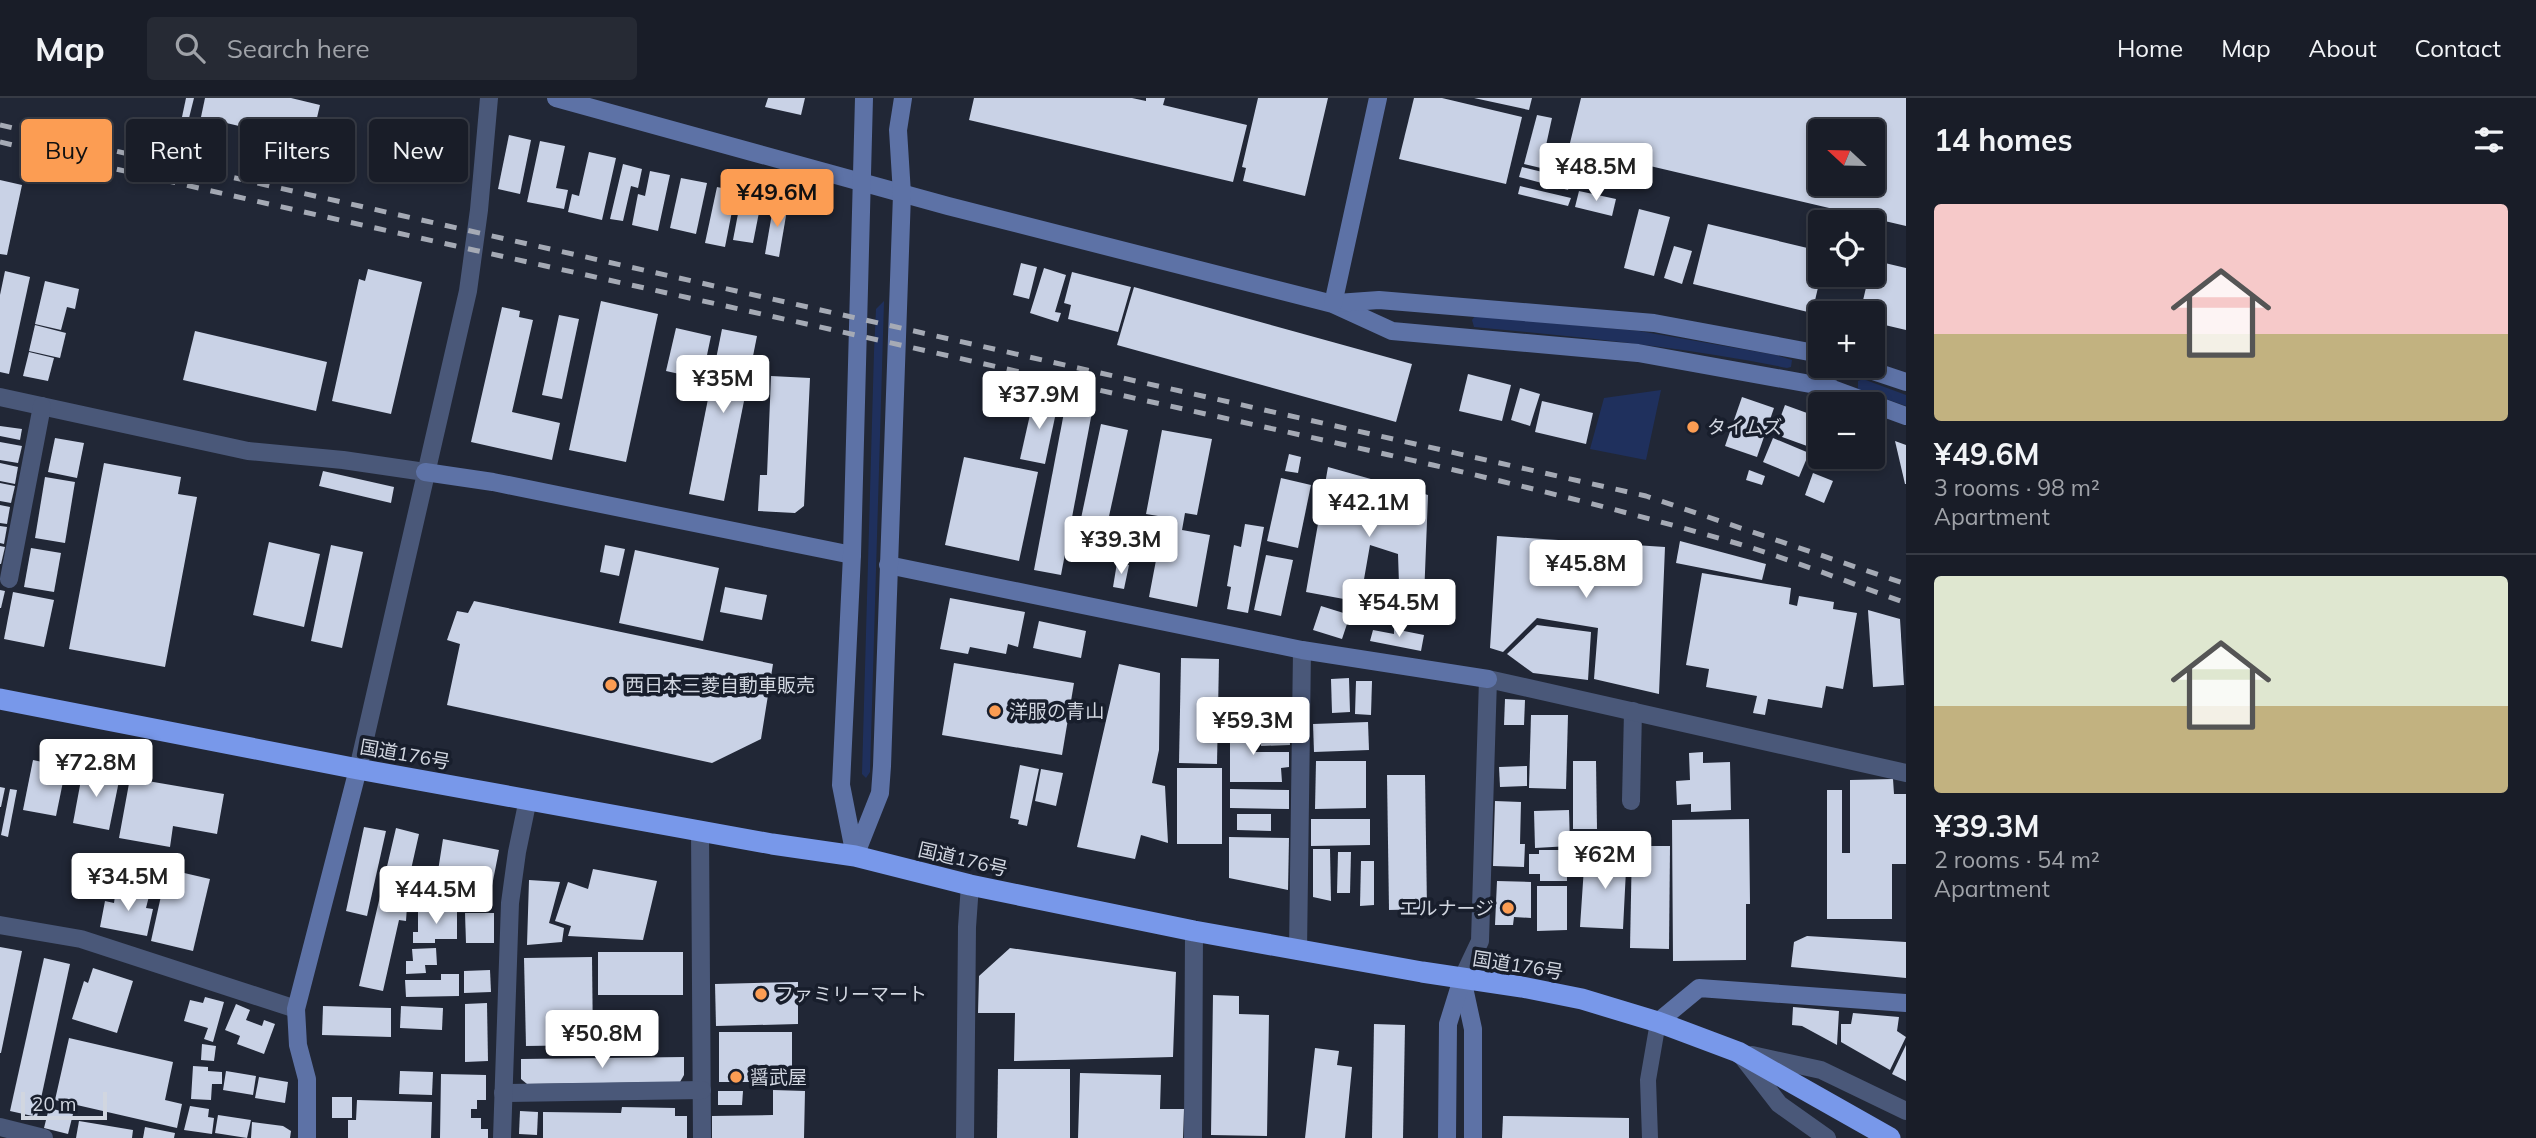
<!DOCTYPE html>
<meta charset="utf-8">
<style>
body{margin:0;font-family:Mulish,"Noto Sans JP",sans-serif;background:#262a34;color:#f1f3f6;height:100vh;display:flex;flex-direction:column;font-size:26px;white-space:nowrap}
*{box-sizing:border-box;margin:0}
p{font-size:23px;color:#9fa2a8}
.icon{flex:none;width:38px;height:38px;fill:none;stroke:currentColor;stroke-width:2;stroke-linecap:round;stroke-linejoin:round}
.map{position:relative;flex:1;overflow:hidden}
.details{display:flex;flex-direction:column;background:#191d28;width:630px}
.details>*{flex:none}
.banner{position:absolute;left:21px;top:21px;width:665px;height:63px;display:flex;gap:14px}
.needle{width:46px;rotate:292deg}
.buttons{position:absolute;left:1808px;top:21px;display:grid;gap:14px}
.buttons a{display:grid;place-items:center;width:77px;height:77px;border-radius:7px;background:#191d28;box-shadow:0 4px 10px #0003,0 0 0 2px #373b45;font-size:35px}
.scale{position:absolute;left:21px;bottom:18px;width:86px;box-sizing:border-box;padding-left:7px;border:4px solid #d1d6e0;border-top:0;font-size:19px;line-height:24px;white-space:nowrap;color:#d1d6e0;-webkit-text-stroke:5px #181e2c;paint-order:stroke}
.price{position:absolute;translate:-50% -60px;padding:0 16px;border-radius:7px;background:#fff;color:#222;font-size:23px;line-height:46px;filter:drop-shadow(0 2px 4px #0008)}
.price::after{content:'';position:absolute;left:50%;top:42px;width:21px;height:16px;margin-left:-10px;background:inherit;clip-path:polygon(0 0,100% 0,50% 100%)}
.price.active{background:#fc9d53;color:#111}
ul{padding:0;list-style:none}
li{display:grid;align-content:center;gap:14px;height:371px;padding:0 28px}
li+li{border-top:2px solid #373b45}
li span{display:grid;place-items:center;height:217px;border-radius:7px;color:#555}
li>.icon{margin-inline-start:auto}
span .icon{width:126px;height:126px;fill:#fffc;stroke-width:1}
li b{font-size:30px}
h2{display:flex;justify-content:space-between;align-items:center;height:84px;padding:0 28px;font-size:30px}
.chip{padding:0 24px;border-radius:7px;background:#191d28;box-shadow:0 4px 10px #0003,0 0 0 2px #373b45;font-size:24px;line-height:63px}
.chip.active{background:#fc9d53;color:#111}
header{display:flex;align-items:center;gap:42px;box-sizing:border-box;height:98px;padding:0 35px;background:#191d28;border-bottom:2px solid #373b45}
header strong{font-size:33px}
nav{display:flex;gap:38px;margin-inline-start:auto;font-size:24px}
.search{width:490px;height:63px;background:#262a34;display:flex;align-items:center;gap:18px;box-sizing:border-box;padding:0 24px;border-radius:7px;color:#9fa2a8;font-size:26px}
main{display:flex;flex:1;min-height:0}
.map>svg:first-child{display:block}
.green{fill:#1f305d}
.building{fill:#c9d2e6;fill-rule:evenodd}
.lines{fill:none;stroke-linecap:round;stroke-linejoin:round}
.lane{stroke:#4a5879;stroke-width:16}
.street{stroke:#4a5879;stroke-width:18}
.secondary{stroke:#5d72a6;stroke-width:18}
.highway{stroke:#7898ea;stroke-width:21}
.rail{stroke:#a5aab5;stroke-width:5;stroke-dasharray:12 12;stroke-linecap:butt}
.poi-dot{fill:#fc9d53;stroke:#181e2c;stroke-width:2.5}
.labels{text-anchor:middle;stroke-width:7;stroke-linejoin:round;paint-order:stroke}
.poi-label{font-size:19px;fill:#d1d6e0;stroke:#181e2c;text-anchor:start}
.street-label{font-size:19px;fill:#d1d6e0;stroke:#181e2c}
</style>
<header>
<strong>Map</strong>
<div class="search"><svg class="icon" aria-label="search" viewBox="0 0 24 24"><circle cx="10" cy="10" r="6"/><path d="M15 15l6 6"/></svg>Search here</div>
<nav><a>Home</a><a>Map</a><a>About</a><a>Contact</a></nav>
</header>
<main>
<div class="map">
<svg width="1906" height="1040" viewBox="0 0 1906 1040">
<rect width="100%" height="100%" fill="#212736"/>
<g class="green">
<path d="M884,203L870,674L866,680L862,676L874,254L876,211Z"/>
<path d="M1475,218L1639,233L1776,257L1792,262L1791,269L1787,270C1684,249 1579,239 1474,229L1472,222Z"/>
<path d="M1863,281L1906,297V308L1858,291V283Z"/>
<path d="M1661,292L1646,362L1590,351L1604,300Z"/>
</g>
<g class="building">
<path d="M186,0H194L189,20L182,19Z"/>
<path d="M205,0H291L320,7L311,45L201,19Z"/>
<path d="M768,0H805L801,17L765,9Z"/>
<path d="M974,0H1132L1146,3V0H1165L1163,7L1247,27L1233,84L969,22Z"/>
<path d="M1258,0H1328L1305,98L1243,83L1246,70L1242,69Z"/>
<path d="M1414,0H1442L1522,19L1506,86L1399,61Z"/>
<path d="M1474,0H1532L1529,12Z"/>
<path d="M1581,0H1906V128L1569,49ZM1820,33H1872V86H1820Z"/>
<path d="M1537,17L1552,20L1541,70L1524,66Z"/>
<path d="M509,37L531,42L520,96L498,91Z"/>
<path d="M540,43L565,48L556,90L568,92L564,111L527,104Z"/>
<path d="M589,54L616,60L602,122L568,114L572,96L579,98Z"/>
<path d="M623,66L642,71L638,90L631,88L623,123L610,121Z"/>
<path d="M1522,69L1571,81L1568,92L1519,79Z"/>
<path d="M650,73L670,77L658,133L632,127L638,96L645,98Z"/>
<path d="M681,80L707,85L696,136L670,130Z"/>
<path d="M0,82L22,87L7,157L0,156Z"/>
<path d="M1520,88L1571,100L1568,108L1518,96Z"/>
<path d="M717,89L736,93L725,149L705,145Z"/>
<path d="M1579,93L1616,101L1612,118L1575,109Z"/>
<path d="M742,95L762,99L753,145L733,142Z"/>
<path d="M774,104L788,106L779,159L765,156Z"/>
<path d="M1639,111L1670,119L1654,178L1624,170Z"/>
<path d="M1708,126L1820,153L1821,177L1812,215L1693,186Z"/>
<path d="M1674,148L1692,153L1682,186L1664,180Z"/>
<path d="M1872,162L1906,170V232L1872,224V215H1860L1869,177H1872Z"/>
<path d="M1021,165L1037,169L1029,201L1013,197Z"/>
<path d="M1044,170L1066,177L1055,214L1061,215L1058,224L1030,215Z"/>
<path d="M368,171L422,184L391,316L332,303L359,181L365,183Z"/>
<path d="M5,173L30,179L9,276L0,274V197Z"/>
<path d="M1072,174L1131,189L1118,234L1068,221L1071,207L1064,205Z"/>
<path d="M45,183L79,191L75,211L67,209L61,232L35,226Z"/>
<path d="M1134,189L1412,266L1396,324L1117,247Z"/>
<path d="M601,203L658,216L626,364L569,352Z"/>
<path d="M502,209L520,213L519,219L533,222L512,314L560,325L552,362L471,344Z"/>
<path d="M559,217L579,221L562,301L542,297Z"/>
<path d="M35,227L66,235L60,260L29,253Z"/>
<path d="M676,230L711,238L702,281L666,273Z"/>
<path d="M722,231L757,238L724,403L689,396Z"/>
<path d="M195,233L327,264L316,313L183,282Z"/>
<path d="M29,254L54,260L48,283L23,278Z"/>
<path d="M1468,276L1511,287L1502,323L1459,313Z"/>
<path d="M771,278L810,280L804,408L795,415L758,413L760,377H767Z"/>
<path d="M1520,290L1540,296L1530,328L1511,322Z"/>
<path d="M1034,299L1058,305L1045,366L1020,361Z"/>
<path d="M1742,299L1774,310L1757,359L1725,348Z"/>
<path d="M1542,303L1593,315L1586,346L1535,334Z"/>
<path d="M1066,304L1093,309L1061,477L1034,472Z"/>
<path d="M1785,307L1818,319L1807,348L1774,336Z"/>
<path d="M1101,326L1128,332L1102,450L1076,444Z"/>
<path d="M0,328L22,331L20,342L0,338Z"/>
<path d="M1162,332L1212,341L1197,417L1185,415L1182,432L1210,437L1197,509L1149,499L1161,436H1155L1158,418L1146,416Z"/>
<path d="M55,340L84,345L77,380L48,374Z"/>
<path d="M1773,340L1809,355L1799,379L1763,364Z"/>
<path d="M1895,343L1906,347V386H1905Z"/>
<path d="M0,344L22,348L18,365L0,362Z"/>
<path d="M1289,356L1301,359L1298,375L1285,373Z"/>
<path d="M964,359L1038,374L1019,463L945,447Z"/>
<path d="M0,365L18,369L15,386L0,383Z"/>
<path d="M104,365L181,379L178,396L197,399L165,569L69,551Z"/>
<path d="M1328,369L1428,397L1423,526L1407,524V516H1400L1398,456L1370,447L1360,504L1306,494Z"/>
<path d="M1749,372L1765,378L1762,387L1746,382Z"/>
<path d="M323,373L394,389L391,405L319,388Z"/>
<path d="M1813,375L1833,383L1824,405L1805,397Z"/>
<path d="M45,379L75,384L65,445L35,440Z"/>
<path d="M1281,380L1311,387L1298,450L1267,443Z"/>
<path d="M0,385L15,388L11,405L0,403Z"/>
<path d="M0,407L10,409L7,426L0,425Z"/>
<path d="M1245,426L1264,429L1248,515L1227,511L1231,489L1227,488L1234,447L1241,449Z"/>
<path d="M0,428L7,429L4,446L0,445Z"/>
<path d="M1497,438L1665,449L1659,596L1594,581L1598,530L1537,520L1503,554L1490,550Z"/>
<path d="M1680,443L1766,466L1762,482L1676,465Z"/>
<path d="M269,444L320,456L304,529L253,517Z"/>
<path d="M331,447L363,454L342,550L311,543Z"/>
<path d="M605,447L625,451L619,478L600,474Z"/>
<path d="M0,448L5,449L1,466H0Z"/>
<path d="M31,450L61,455L54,494L24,489Z"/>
<path d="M635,452L719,470L703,543L619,525Z"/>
<path d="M1266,457L1293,462L1281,518L1254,512Z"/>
<path d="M1117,465L1129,467L1124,491L1113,489Z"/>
<path d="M1702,475L1791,490L1789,506L1797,508L1799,498L1834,504L1833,511L1857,515L1843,591L1826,588L1822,610L1768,601L1765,617L1753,615L1757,598L1706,589L1709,571L1686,567Z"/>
<path d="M725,489L767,497L762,522L720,514Z"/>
<path d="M0,492L5,493L1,510H0Z"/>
<path d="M13,494L54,502L44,549L4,541Z"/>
<path d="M950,500L1025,514L1018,549L1008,546L1006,556L970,549L968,556L940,551Z"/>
<path d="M474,503L773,566L761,641L712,665L447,607L460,546L447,542L457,513L468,515Z"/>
<path d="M1321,508L1350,517L1342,541L1313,532Z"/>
<path d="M1868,512L1900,521L1904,587L1873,589Z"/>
<path d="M1039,523L1086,533L1081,560L1033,550Z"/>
<path d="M1537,527L1591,534L1588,582L1533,575L1507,556Z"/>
<path d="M1394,531L1424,537L1421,553L1370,543L1373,532L1394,536Z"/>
<path d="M1181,560L1219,561L1217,666L1179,665Z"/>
<path d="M954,565L1074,585L1062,657L942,637Z"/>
<path d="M1119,566L1160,575L1159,652L1152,685L1165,688L1168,745L1141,737L1135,761L1077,749Z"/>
<path d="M1349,580L1350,614L1332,615L1331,581Z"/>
<path d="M1356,583H1372L1371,617L1355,616Z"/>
<path d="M1505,601L1525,602L1524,627H1504Z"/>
<path d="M1531,617H1568L1566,691L1529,690Z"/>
<path d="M1230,620H1252V654H1289V669L1281,670L1282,684H1230Z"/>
<path d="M1289,621L1290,647L1261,648L1260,622Z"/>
<path d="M1368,624L1369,652L1314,654L1313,626Z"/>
<path d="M1703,654V665L1730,664L1731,712L1691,714V706L1677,707L1676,683L1690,682L1689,655Z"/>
<path d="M33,662L66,669L56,718L23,712Z"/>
<path d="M1316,663H1366V710L1315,711Z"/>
<path d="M1573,663H1596L1597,731H1573Z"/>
<path d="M1020,667L1039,671L1027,728L1018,726L1019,722L1010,720Z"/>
<path d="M1527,668V688L1500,689L1499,669Z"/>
<rect x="1177" y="670" width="45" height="76"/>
<path d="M83,671L120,678L109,732L73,725Z"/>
<path d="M1041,671L1063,675L1056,708L1035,703Z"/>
<path d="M1387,677H1425L1427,811L1389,812Z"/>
<path d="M130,680L224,696L217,736L173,728L170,749L119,740Z"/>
<path d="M1893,681L1894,696H1906V766H1892V821H1827V692H1842V755H1850V682Z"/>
<path d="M0,689L5,690L1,709H0Z"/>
<path d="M10,691L17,692L8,739L1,737Z"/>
<path d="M1230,691L1289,692V711L1230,710Z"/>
<path d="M1495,703L1521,704L1520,746H1525L1524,769L1493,768Z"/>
<path d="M1569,712L1570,748L1535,750L1534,713Z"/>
<path d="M1237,716H1271V733L1237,732Z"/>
<path d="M1311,721H1370V747L1311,748Z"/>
<path d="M1749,721L1750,806H1746V862L1673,863L1672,722Z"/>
<path d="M364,729L386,733L367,818L346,813Z"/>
<path d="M396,730L419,736L403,807L407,808L406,823L399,822L383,893L359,888Z"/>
<path d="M1229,739L1289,740L1288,792L1229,780Z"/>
<path d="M443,741L499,752L490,798L445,789L447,775L438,773Z"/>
<path d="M1632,748H1670L1669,851L1630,850Z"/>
<path d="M1313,751H1330L1331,803L1313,799Z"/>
<path d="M1599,751L1627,752L1623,831L1580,829L1584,769L1597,770Z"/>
<path d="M1539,752H1567V783H1540V776H1529V756H1539Z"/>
<path d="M1338,754H1351L1350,795H1337Z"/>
<path d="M1361,763H1374V807L1360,808Z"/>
<path d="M167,771L210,781L193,853L151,843Z"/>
<path d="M593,771L657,783L643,842L568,838L571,828L555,823L568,784L588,791Z"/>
<path d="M529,782L560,784L549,825L564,830L562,844L527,847Z"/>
<path d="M1497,783L1531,784V820L1514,819L1513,827H1495Z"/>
<path d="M1537,788H1567V832L1537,833Z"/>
<path d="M116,791L149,798L146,810L153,811L147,838L100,829L105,803L114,805Z"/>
<path d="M457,812V841H435V845H413V834H418V813Z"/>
<path d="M465,815H494V845H466Z"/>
<path d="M1807,838L1906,844V880L1791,869L1794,844Z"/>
<path d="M0,849L22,853L1,955H0Z"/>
<path d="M436,850L437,867H425L426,875L406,876V863H413L412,851Z"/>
<path d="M1010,850L1176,874L1173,959L1014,963L1015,915H978L979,878Z"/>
<rect x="598" y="854" width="85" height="43"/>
<path d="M592,859L593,947L526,948L524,860Z"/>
<path d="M44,860L70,866L37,1019L10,1013Z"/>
<path d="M93,870L133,883L117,935L72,921L84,883L88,885Z"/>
<path d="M490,872L491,894L464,895V873Z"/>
<path d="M441,876H459V898L406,899L405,882H441Z"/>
<path d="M798,884V926L716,928L715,886Z"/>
<path d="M1213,897L1239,898V916L1269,917L1267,1038L1211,1037Z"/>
<path d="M205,899L224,904L213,944L204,941L208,930L184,923L190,902L203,905Z"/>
<path d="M487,905L488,963L465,964V906Z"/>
<path d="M236,906L250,912L246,922L262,928L264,922L275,926L264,956L237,946L240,938L225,932Z"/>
<path d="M323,908L391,910V939L322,937Z"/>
<path d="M401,908L443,910L442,932L400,930Z"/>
<path d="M1793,909L1839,913L1837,947L1802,928L1792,927Z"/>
<path d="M1853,915L1899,919L1897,933L1906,939L1890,972L1841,944V926H1851Z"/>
<path d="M1374,926L1405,927L1403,1040H1372Z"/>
<rect x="719" y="934" width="73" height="50"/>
<path d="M69,940L173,964L165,1002L182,1006L177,1030L55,1002Z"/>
<path d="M202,946L216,948L214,963L201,962Z"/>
<path d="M1906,947V983L1892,976Z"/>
<path d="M1315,950L1339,953L1337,967L1352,969L1345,1040H1305Z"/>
<path d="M684,959V977L680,984L527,986L521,981V961Z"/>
<path d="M193,968L208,969V973L222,974V986H212L211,1002L191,1001Z"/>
<path d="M998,971H1070V1040H997Z"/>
<path d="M226,973L256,978L253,997L223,992Z"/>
<path d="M400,973L433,974L432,997L399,996Z"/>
<path d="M1080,975L1161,977L1160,1011H1184L1183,1040H1078Z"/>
<path d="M441,976L486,977V1002H477V1011H471V1020H481V1031H488V1040H440Z"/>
<path d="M259,979L288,984L285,1005L255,1000Z"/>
<path d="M773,992L805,993L804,1040H712V1018L773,1017Z"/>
<path d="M718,993H743L742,1007H718Z"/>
<rect x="332" y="999" width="20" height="21"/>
<path d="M357,1002L432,1004L431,1040H348V1022H356Z"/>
<path d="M190,1008L209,1011L208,1019L214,1020L212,1036L184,1032Z"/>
<path d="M622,1009L675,1010V1018H687V1040H543V1014L621,1015Z"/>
<path d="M49,1010L73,1016L68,1036L44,1030Z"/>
<path d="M520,1013L538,1014L537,1037L519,1036Z"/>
<path d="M218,1017L251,1022L247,1040L215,1035Z"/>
<path d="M1503,1018L1629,1020V1040H1502Z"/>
<path d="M79,1023L133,1032L132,1040H76Z"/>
<path d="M252,1024L283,1028L291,1033L290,1040H251Z"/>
<path d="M145,1029L175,1035L174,1040H143Z"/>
</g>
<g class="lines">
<path class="lane" d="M1650,1040L1648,982L1658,924"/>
<g class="street">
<path d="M1827,289L1829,268"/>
<path d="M0,299L248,353L343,362L425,374"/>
<path d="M9,481L42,308"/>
<path d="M358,671L468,193L479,112L489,0"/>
<path d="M1631,703L1633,613"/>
<path d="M700,732L702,1040"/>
<path d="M0,827L81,841L296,911"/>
<path d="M1298,853L1302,552"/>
<path d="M1462,881L1480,843L1488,581L1906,675"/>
<path d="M1741,957L1779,1006L1827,1040"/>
<path d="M1752,957L1821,972L1906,1013"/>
<path d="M503,995L702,992"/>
<path d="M0,1029L44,1040"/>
<path d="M502,1040L510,805L517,754L528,701"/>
<path d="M965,1040L967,829L970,787"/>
<path d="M1193,1040L1194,833"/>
</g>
<g class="secondary">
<path d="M556,0L948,108L1333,206L1392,233L1638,255L1827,289L1906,318"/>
<path d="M1337,205L1379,202L1654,225L1820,256"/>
<path d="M1333,206L1378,0"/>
<path d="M1858,268L1906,284"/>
<path d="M425,374L493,384L852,457"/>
<path d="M888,467L1302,552L1488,581"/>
<path d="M855,758L880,695L882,668L902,96L898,32L903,0"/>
<path d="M855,758L841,687L852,457L864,0"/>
<path d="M1463,885L1473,931V1040"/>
<path d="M1658,924L1699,890L1906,905"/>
<path d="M307,1040V981L298,947L296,911L358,671"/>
<path d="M1447,1040L1448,926L1462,881"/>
</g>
<path class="highway" d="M0,601L358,671L772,746L855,758L970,787L1194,833L1422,874L1522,889L1582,901L1658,924L1738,954L1890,1040"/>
<g class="rail">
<path d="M0,27L1646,398L1906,486"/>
<path d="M0,44C374,132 751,212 1125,298C1330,344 1537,387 1739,446C1795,463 1850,485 1906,505"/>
</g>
</g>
<g class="poi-dot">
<circle cx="1693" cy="329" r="7"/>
<circle cx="611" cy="587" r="7"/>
<circle cx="995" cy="613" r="7"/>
<circle cx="1508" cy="810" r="7"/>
<circle cx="761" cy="896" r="7"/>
<circle cx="736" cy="979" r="7"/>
</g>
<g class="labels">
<g class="poi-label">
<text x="1707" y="336">タイムズ</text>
<text x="625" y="594">西日本三菱自動車販売</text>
<text x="1009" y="620">洋服の青山</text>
<text x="1494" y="817" text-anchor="end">エルナージ</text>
<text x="775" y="903">ファミリーマート</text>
<text x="750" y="986">醤武屋</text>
</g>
<g class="street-label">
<text transform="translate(405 656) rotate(10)" y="7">国道176号</text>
<text transform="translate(963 761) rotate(13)" y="7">国道176号</text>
<text transform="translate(1518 867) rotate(9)" y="7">国道176号</text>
</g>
</g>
</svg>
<div class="buttons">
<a><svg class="needle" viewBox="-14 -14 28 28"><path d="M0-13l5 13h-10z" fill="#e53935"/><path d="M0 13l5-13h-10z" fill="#9fa2a8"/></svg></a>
<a><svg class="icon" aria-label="locate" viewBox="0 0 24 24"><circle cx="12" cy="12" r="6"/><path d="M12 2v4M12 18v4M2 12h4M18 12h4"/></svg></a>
<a>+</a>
<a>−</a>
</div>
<div class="scale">20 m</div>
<b class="price" style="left:1596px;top:105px">¥48.5M</b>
<b class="price active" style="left:777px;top:131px">¥49.6M</b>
<b class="price" style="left:723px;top:317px">¥35M</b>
<b class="price" style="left:1039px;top:333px">¥37.9M</b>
<b class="price" style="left:1369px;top:441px">¥42.1M</b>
<b class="price" style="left:1121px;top:478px">¥39.3M</b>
<b class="price" style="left:1586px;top:502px">¥45.8M</b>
<b class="price" style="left:1399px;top:541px">¥54.5M</b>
<b class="price" style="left:1253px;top:659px">¥59.3M</b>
<b class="price" style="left:96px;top:701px">¥72.8M</b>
<b class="price" style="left:1605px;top:793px">¥62M</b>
<b class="price" style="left:128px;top:815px">¥34.5M</b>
<b class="price" style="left:436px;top:828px">¥44.5M</b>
<b class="price" style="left:602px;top:972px">¥50.8M</b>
<div class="banner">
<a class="chip active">Buy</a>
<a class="chip">Rent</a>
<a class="chip">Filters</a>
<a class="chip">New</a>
</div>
</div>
<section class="details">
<h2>14 homes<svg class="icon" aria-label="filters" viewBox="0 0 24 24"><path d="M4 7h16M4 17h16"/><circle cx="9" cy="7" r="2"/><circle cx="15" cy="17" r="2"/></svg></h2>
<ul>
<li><span style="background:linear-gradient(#f6c9c9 60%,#c2b280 0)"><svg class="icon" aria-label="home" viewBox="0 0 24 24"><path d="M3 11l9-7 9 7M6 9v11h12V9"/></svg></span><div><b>¥49.6M</b><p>3 rooms · 98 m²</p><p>Apartment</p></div></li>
<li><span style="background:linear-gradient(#dfe7d0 60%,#c2b280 0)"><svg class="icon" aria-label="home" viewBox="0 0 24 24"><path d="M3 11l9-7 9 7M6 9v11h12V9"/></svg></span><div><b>¥39.3M</b><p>2 rooms · 54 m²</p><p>Apartment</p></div></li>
</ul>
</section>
</main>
